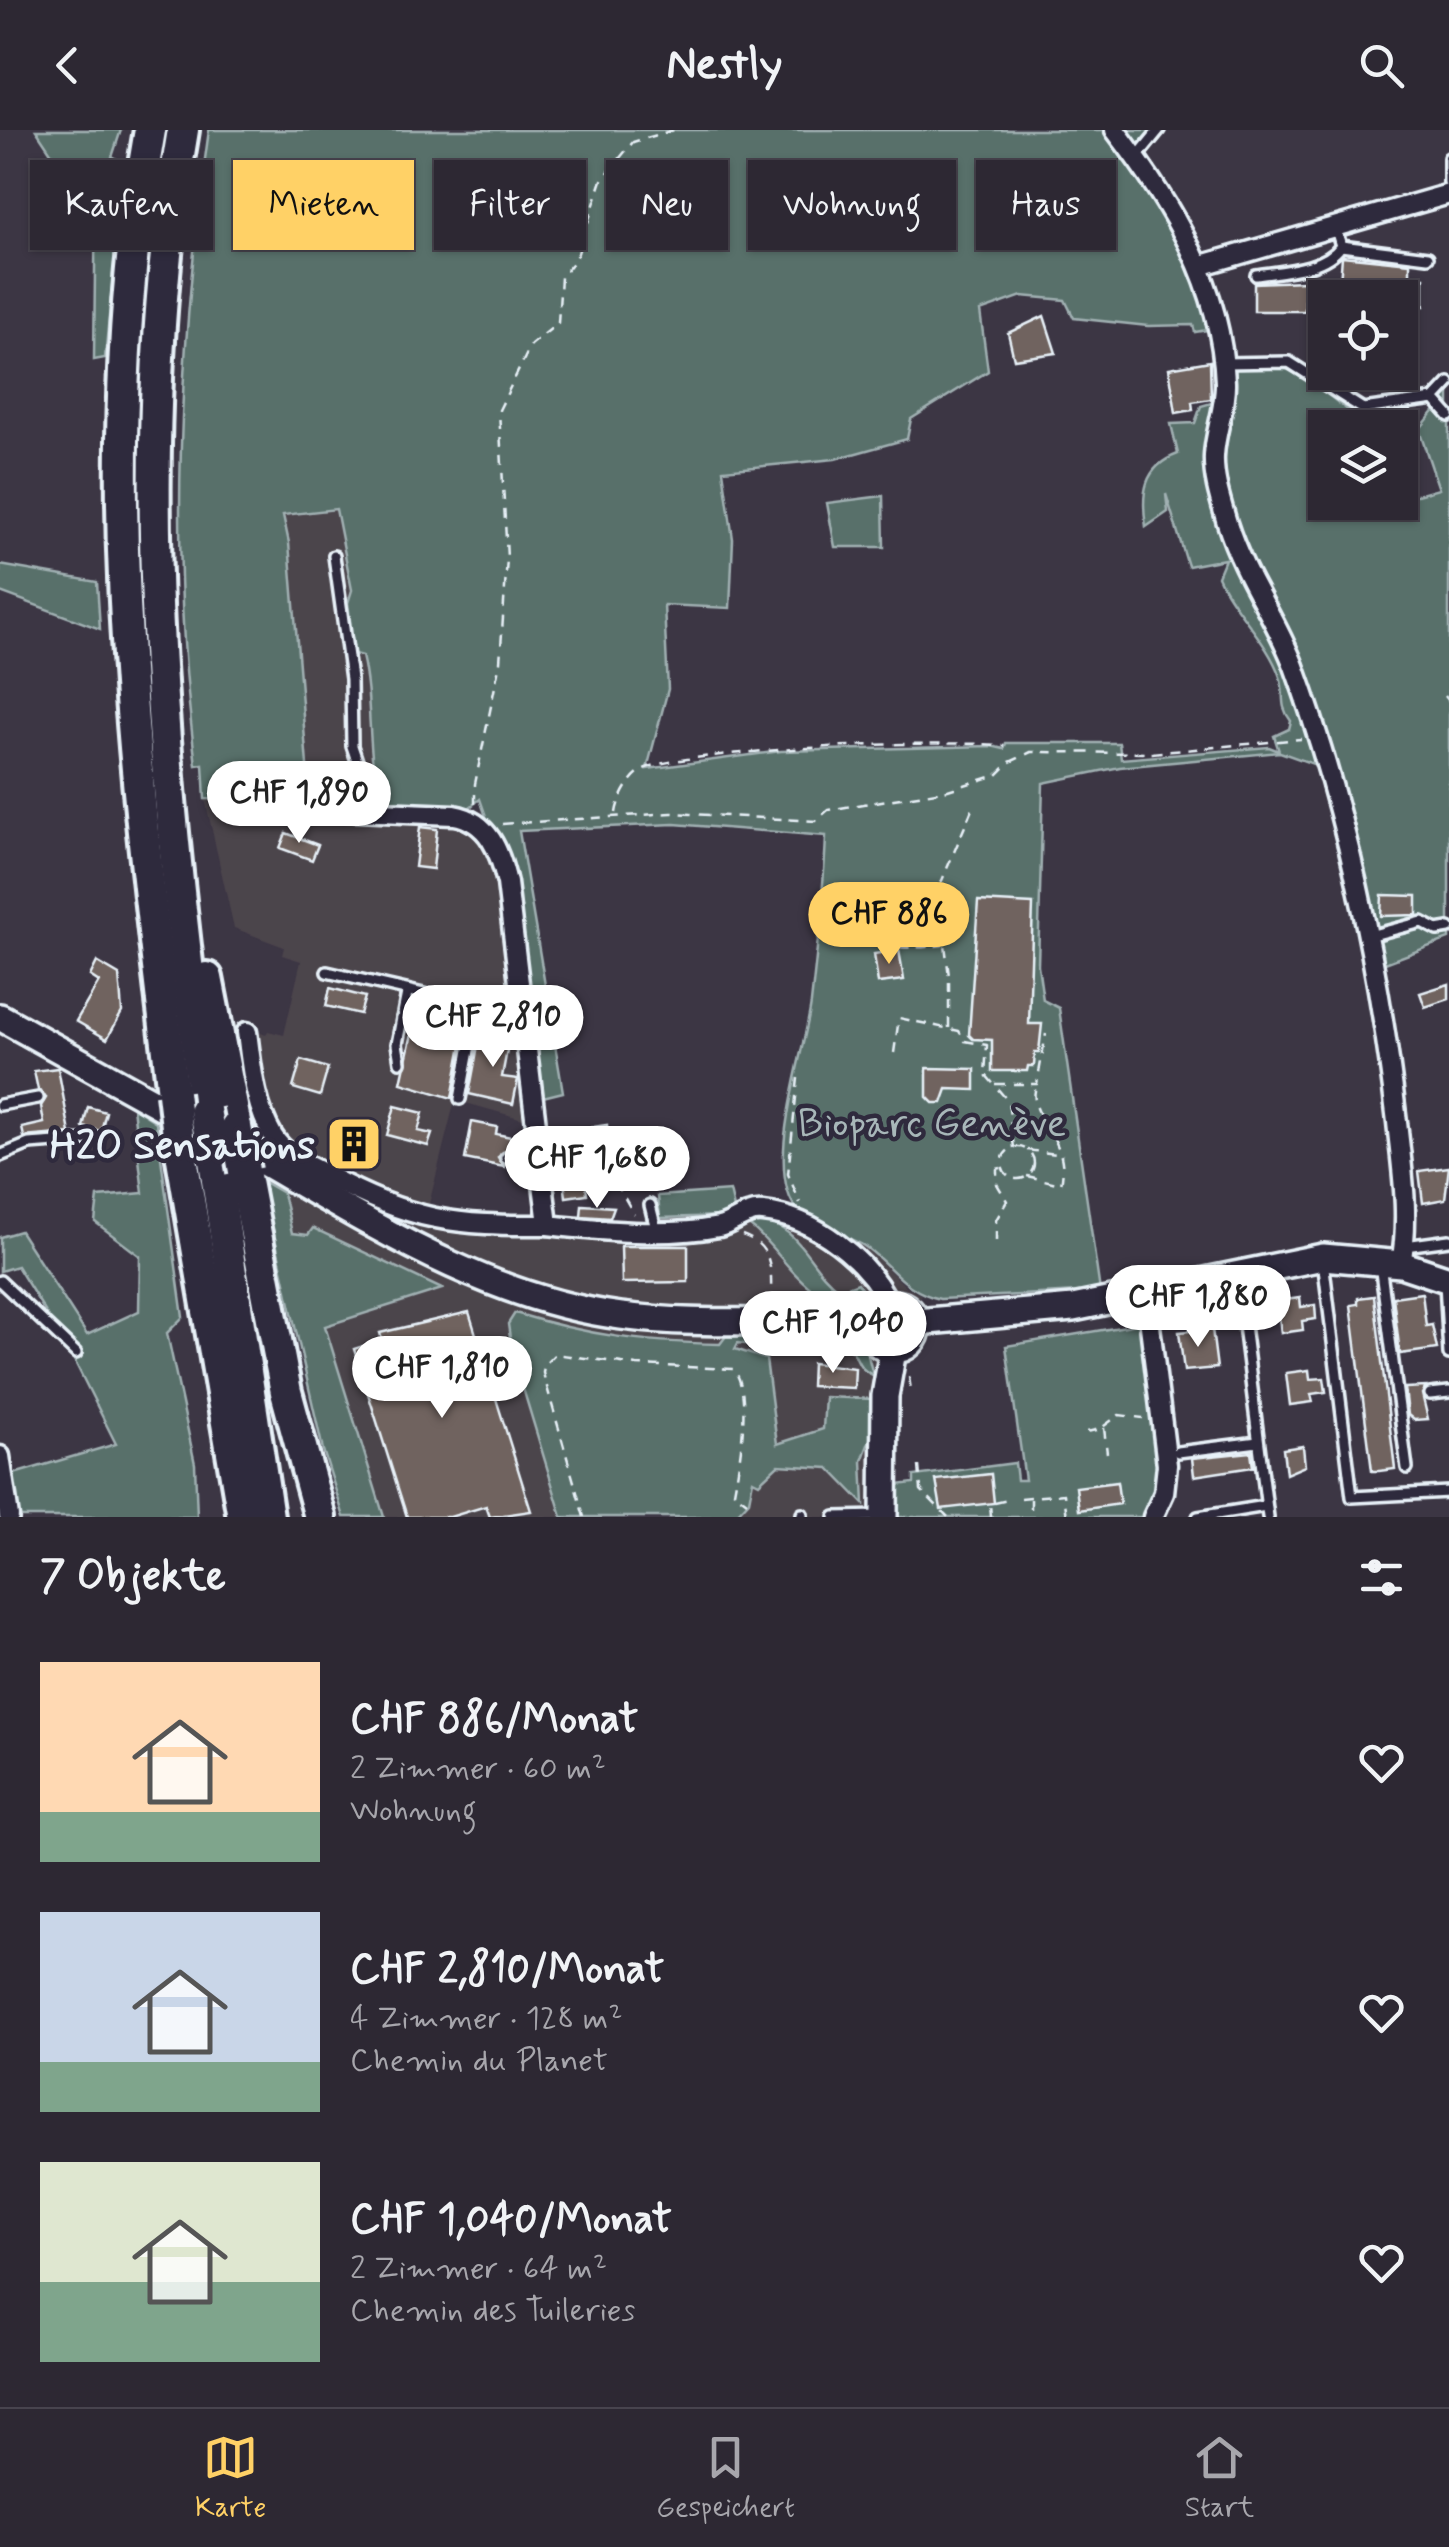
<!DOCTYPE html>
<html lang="de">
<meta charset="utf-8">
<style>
body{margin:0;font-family:Mynerve,sans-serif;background:#39343f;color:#f1f3f6;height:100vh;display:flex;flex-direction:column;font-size:38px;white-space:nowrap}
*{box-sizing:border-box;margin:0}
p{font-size:32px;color:#a7a6ac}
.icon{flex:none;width:55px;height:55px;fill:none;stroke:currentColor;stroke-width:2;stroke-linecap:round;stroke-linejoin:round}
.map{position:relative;height:1387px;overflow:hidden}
.side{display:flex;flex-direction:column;background:#2d2833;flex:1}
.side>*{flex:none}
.banner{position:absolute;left:30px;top:30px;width:1390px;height:90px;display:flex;gap:20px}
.buttons{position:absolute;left:1308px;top:150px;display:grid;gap:20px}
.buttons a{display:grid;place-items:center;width:110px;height:110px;border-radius:0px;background:#2d2833;box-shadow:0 2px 8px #0004,0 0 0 2px #48444e;font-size:50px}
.price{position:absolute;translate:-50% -85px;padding:0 22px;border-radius:35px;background:#fff;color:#222;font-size:32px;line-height:65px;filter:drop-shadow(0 2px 5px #0008)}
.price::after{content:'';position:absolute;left:50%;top:60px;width:30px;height:22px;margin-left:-15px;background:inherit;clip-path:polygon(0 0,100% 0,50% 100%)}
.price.active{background:#ffd166;color:#111}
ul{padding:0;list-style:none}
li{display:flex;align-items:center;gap:30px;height:250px;padding:0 40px}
li span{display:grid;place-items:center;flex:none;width:280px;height:200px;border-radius:0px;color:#555}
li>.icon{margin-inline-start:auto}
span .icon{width:120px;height:120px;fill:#fffc;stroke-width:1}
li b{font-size:42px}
h2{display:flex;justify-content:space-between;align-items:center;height:120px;padding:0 40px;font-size:42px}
.chip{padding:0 35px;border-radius:0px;background:#2d2833;box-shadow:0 2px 8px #0004,0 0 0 2px #48444e;font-size:35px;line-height:90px}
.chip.active{background:#ffd166;color:#111}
header{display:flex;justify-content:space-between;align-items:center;height:130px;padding:0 40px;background:#2d2833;font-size:45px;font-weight:700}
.dock{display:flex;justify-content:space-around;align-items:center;height:140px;border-top:2px solid #48444e;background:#2d2833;font-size:28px;color:#a7a6ac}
.dock a{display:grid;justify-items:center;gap:5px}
.dock .active{color:#ffd166}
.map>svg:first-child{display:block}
.built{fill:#4c444c}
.green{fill:#59706b;stroke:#a0b0b2;stroke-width:2.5}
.building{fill:#70645f;stroke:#e8f1f8;stroke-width:2.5}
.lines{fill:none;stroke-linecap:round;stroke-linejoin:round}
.lane-casing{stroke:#e8f1f8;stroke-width:16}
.street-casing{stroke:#e8f1f8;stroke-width:25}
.secondary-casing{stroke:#e8f1f8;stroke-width:32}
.highway-casing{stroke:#e8f1f8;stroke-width:38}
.path{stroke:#e8f1f8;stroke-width:2.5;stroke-dasharray:10 8;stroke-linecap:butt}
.lane{stroke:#2f2a3d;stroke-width:9}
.street{stroke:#2f2a3d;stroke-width:18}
.secondary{stroke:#2f2a3d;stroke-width:25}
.highway{stroke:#2f2a3d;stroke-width:30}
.highway-bridge-casing{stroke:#e8f1f8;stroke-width:38;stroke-linecap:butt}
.highway-bridge{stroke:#2f2a3d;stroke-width:30}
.labels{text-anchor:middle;stroke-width:9;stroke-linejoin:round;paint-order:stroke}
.park-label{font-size:40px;fill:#a8b7b9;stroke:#2f2a3d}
.poi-label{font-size:40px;font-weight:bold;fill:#e8f1f8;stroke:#2f2a3d;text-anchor:end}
</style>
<header><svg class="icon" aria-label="back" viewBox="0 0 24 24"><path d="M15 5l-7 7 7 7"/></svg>Nestly<svg class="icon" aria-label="search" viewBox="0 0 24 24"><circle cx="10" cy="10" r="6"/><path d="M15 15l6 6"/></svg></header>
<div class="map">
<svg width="1449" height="1387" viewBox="0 0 1449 1387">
<rect width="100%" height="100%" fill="#3c3644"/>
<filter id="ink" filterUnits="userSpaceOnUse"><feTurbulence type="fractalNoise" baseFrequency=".01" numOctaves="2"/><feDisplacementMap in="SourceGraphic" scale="20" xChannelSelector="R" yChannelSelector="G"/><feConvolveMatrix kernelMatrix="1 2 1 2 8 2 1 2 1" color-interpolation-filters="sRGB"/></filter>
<g filter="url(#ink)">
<path class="built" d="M337,379L352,460L348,473L368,550L374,654L382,674L483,683L490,698L537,993L455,970L427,1082L625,1094L659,1092L660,1088L723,1086L734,1078L771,1072L867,1118L906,1157L921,1165L894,1196L884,1387H358L302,1202L240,895L266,905L268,901L284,905L301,831L282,825L284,817L234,798L205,669L309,672L289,413L283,385Z"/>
<g class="green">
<path d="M36,0H121L112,27L124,32L105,228L94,230L96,52L56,30Z"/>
<path d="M209,0H1151L1129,26L1184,112L1210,196L1207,200L1195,202L1193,195L1148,196L1074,188L1065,170L1022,166L980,181L988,241L911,289L907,309L835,329L723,340L733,409L730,478L664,475L668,559L647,639L781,621L991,616L1004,619L1006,613H1119L1121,629L1269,617L1279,621L1274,606L1289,599L1291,591C1278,574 1286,566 1280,547C1268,511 1233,481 1218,446L1225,429L1188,436L1166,364L1168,382L1146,397C1141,364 1143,337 1178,324L1171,294L1195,293L1201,276L1218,271L1204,331L1211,359L1243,454L1277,513L1316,635L1280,622L1120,637L1043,653L1038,835L1043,870L1059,878L1100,1161L940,1169C904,1161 894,1138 867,1118C848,1104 814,1099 799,1082C761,1042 805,922 811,873C817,819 824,761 826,706L674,694L519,701L563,962L539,968L490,698L480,669L464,682L382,674C365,628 374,575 362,526L354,524L348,473L352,460L336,379L283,385L289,413L310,672L205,669L203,634L196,635C168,425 179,210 209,0Z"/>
<path d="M1276,234L1306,248L1349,281L1348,297L1325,298V372L1353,373L1354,380L1345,385L1439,359L1419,300L1449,263V809L1377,836L1332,629L1241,414L1222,351L1234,238Z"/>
<path d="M883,366L884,417H835L827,373Z"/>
<path d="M0,435L97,452L100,499L0,462Z"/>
<path d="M133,977L156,992L183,1187L167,1203L195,1334L197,1387H12L7,1346L116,1314L69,1220L17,1136L0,1141V1107L20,1101L87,1205L139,1181L140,1126L95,1092L98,1067L143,1063Z"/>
<path d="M262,1051L283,1063L292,1103L308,1105L313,1098L442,1159L325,1196L384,1387H344L323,1320Z"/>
<path d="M730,1061L734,1078L724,1086L660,1088L658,1066Z"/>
<path d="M756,1090C802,1095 807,1137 840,1160L858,1153L867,1166C817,1195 781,1118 750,1096Z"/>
<path d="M515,1183C591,1206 640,1212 720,1214L726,1206L813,1207L812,1223L738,1213L735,1219L766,1229L777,1314L823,1299L825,1267L873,1269L872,1304L862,1331L864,1374L829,1338L778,1335L759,1353L753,1350L749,1371L734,1387H562L512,1222L508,1194Z"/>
<path d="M1144,1193L1162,1344L1148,1387H898L897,1355L914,1353V1346L1015,1333L1017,1350H1025L1006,1216Z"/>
<path d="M825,1206L852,1208L866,1218L873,1245C846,1234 868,1212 825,1217Z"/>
</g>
<g class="building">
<path d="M1342,126L1410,133V148H1424V176H1400V168H1339Z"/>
<path d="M1305,151V181H1254V153Z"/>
<path d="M1044,186L1056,223L1014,229L1008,203Z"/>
<path d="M1210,231L1211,269L1192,272L1193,280L1176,283L1169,238Z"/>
<path d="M1410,281L1416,304L1400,308V298H1349L1348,293Z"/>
<path d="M420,697L437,699L433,739L415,737Z"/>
<path d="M286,703L318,715L312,730L280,718Z"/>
<path d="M1382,765L1417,766V785L1381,786Z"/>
<path d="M978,771L1033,774L1029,894H1042L1039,922H1035L1034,936H1028L1027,941H992V910L973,909L969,905Z"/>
<path d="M899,820L904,850L878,853L874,824Z"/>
<path d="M97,832L119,845L122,882L107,909L76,891L99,852L90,846Z"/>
<path d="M1449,854V869L1425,877L1420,863Z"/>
<path d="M330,858L365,867L360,884L326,876Z"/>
<path d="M413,899L463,909L452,968L401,953Z"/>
<path d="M490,900L510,904L502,947L518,949L513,974L469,964L479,910L488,912Z"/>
<path d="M301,930L328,938L320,966L293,958Z"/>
<path d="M58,938L70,1003L24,1007L22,998L44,993L41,976L46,968L38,960L34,941Z"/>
<path d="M927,938L975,939V960L947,959L942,973H933L927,967Z"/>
<path d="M395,976L423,983L418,1001L432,1004L428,1016L387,1005Z"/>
<path d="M88,977L106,982L101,1001L83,997Z"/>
<path d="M472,992L497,997L496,1004L511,1007L508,1020L498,1027L504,1037L465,1029Z"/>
<path d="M607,995L609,1014L583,1018L587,1010L580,999Z"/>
<path d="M582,1019L587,1064L566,1067L561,1027Z"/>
<path d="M1449,1037L1445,1069L1423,1073L1419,1041Z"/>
<path d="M582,1075L614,1077L610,1088L581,1086Z"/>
<path d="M621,1116H688V1152L622,1153Z"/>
<path d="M1422,1163L1426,1196L1432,1195L1437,1219L1400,1224L1393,1167Z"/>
<path d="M1374,1166L1395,1339L1379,1341H1372L1351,1175L1358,1174V1168Z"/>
<path d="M1300,1168L1301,1177L1315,1175L1316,1189L1302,1191L1303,1200L1281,1203L1277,1171Z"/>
<path d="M469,1182L531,1381L490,1387L486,1376L450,1387H407L354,1219L382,1210L380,1203Z"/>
<path d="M1212,1199L1217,1238L1184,1241L1179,1202Z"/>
<path d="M812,1233L855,1238L854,1258L811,1256Z"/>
<path d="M1309,1240L1310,1249L1324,1248L1326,1262L1311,1264L1313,1272L1290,1275L1286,1243Z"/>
<path d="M1426,1257L1422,1264L1428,1289L1414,1290L1408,1285L1405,1258Z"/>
<path d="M1303,1316L1305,1336L1286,1344L1283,1319Z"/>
<path d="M1251,1322L1253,1337L1194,1346L1192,1328Z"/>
<path d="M991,1344L994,1373L941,1379L936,1350Z"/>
<path d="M1117,1352L1120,1374L1079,1380L1076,1357Z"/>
</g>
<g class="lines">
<g class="lane-casing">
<g id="lane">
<path d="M1136,28L1159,0"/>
<path d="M1449,28V53"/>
<path d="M1336,99L1341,116L1428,127"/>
<path d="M1256,145C1282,141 1324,140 1341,116"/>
<path d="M1224,233L1289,232L1363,279L1434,269L1449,253"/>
<path d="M1434,269L1449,286"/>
<path d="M334,426L351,549L352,616L373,679"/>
<path d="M1369,806L1422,792L1437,800L1449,798"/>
<path d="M327,842L524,887"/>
<path d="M402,888L472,903"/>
<path d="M400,932L397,914L407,863"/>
<path d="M460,969L477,877"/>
<path d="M0,975L38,968"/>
<path d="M0,1026L29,1014L84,1010"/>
<path d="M506,1028L542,1038L559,1016L579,1011"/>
<path d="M650,1075L656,1099"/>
<path d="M1405,1116L1449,1110"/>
<path d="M1323,1130L1352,1367L1449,1362"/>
<path d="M1380,1134L1407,1338"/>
<path d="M1238,1147L1268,1387"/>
<path d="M0,1151L76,1223"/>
<path d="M1445,1152L1449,1224"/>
<path d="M1430,1264L1449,1262"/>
<path d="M1178,1322L1258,1312"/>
<path d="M802,1387V1384"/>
<path d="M835,1387L882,1386"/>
<path d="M1198,1387L1266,1376"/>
</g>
</g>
<g class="street-casing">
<g id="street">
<path d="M1115,0C1172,75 1221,154 1225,252C1226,277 1215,301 1214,326C1213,348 1221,372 1227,393C1244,447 1275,486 1294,536C1347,682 1379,838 1397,992C1402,1040 1410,1086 1401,1134"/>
<path d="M1199,136L1449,64"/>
<path d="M257,677L454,685C489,691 500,722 507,753L548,1095C602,1101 666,1107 719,1097C735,1093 746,1080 763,1082C815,1087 868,1130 890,1175"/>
<path d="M247,902C252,938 254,974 273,1006C285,1026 308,1035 328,1046C411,1091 455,1096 548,1095"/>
<path d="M1146,1163L1167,1335L1164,1363L1153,1387"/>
<path d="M0,1326L9,1387"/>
</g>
</g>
<g class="secondary-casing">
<g id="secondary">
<path d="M0,887L188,991"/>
<path d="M228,1012C352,1081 478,1168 621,1186C705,1197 788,1188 871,1194"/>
<circle cx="894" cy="1197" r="23"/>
<path d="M917,1192L1073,1178L1323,1127L1401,1134L1449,1150"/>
<path d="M884,1387L885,1266L893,1220"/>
</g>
</g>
<g class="highway-casing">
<g id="highway">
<path d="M150,0C92,320 135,644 173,963"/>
<path d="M183,0C127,321 164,659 205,980"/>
<path d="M207,848L236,997"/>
<path d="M178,1005L243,1387"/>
<path d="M213,1024L268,1387"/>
<path d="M244,1041L286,1262L320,1387"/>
</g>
</g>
<g class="path">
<path d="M1342,298L1346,283"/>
<path d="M1345,372V373"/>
<path d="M1445,566L1449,571"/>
<path d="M475,674V654L500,532L507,428L499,280L531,215L558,193L561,147L576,129L602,50L633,12L674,0"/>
<path d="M616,683C618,668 630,646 644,639C680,620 959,608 1005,616"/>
<path d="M502,694L672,683L816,691L828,680L948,660L997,645L1010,632L1031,622L1152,623L1301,609"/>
<path d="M936,761L871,791L863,803C882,822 919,818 943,815"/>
<path d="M949,898V846L938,760L973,677"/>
<path d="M894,923L899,888L959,901L965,911L987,915L985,944L1008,971L1014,1018"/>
<path d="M798,948L788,1044L800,1073"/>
<path d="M995,954H1037L1046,904"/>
<path d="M610,1017L616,1053L634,1084"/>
<circle cx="1018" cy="1033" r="16"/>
<path d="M1027,1020L1063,1025"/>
<path d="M1027,1046L1061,1054C1072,1006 1023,986 1037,954"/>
<path d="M742,1105C775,1116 771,1143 771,1172"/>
<path d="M996,1111V1090L1007,1071L997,1054V1039L1001,1038"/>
<path d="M909,1247L911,1260"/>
<path d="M1104,1298L1107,1323"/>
<path d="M1087,1302L1100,1299L1119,1285L1143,1288"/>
<path d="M919,1336L921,1360L948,1387"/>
<path d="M1021,1368L1064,1364L1067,1387"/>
<path d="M1031,1369V1387"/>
<path d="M584,1387L543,1243L544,1235L555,1224L637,1235L733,1239C753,1260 739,1335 734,1362L747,1372"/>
<path d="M991,1387L990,1374L1008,1370"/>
</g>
<use href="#lane" class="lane"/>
<use href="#street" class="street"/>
<use href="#secondary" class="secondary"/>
<use href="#highway" class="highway"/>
<g class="highway-bridge-casing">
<g id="highway-bridge">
<path d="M173,963L178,1005"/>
<path d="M205,980L213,1024"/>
<path d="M236,997L244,1041"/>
</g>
</g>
<use href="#highway-bridge" class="highway-bridge"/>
</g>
</g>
<defs>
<g id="building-square" transform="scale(2.875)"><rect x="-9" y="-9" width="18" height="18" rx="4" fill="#ffd166" stroke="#2f2a3d"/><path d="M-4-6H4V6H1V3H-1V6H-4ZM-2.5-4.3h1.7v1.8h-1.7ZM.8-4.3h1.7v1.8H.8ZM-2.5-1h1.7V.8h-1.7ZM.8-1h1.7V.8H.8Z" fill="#111"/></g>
</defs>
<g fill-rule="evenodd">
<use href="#building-square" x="354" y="1014"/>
</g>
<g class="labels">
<g class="park-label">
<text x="932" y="1006">Bioparc Genève</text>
</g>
<g class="poi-label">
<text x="315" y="1028">H2O Sensations</text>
</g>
</g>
</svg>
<div class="buttons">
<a><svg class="icon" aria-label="locate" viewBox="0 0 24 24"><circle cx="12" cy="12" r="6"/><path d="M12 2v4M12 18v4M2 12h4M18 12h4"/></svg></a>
<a><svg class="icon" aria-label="layers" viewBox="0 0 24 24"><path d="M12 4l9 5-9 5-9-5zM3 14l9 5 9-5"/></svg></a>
</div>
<b class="price" style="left:299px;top:716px">CHF 1,890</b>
<b class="price active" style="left:889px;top:837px">CHF 886</b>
<b class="price" style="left:493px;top:940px">CHF 2,810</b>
<b class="price" style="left:597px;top:1081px">CHF 1,680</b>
<b class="price" style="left:1198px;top:1220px">CHF 1,880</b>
<b class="price" style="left:833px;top:1246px">CHF 1,040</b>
<b class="price" style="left:442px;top:1291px">CHF 1,810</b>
<div class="banner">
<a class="chip">Kaufen</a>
<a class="chip active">Mieten</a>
<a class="chip">Filter</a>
<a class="chip">Neu</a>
<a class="chip">Wohnung</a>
<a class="chip">Haus</a>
</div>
</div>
<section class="side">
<h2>7 Objekte<svg class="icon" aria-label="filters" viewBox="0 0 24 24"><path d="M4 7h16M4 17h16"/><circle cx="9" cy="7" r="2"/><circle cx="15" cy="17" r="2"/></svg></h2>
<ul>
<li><span style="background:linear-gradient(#ffd9b3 75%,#7fa58c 0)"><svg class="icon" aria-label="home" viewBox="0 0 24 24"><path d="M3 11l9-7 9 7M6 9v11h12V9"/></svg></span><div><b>CHF 886/Monat</b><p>2 Zimmer · 60 m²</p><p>Wohnung</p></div><svg class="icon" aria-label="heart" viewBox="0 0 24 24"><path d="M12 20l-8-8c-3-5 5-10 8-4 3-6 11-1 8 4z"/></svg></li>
<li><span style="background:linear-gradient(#c9d6e8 75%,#7fa58c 0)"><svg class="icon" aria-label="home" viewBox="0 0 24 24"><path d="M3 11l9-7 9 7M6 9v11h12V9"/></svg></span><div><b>CHF 2,810/Monat</b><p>4 Zimmer · 128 m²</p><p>Chemin du Planet</p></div><svg class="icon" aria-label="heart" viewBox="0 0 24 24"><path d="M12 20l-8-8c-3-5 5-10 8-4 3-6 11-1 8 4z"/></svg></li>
<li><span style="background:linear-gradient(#dfe7d0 60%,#7fa58c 0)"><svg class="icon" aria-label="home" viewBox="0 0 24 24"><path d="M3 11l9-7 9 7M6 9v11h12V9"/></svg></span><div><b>CHF 1,040/Monat</b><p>2 Zimmer · 64 m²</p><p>Chemin des Tuileries</p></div><svg class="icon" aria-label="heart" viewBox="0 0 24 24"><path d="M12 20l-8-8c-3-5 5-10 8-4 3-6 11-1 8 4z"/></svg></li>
</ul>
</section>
<nav class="dock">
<a class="active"><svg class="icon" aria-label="map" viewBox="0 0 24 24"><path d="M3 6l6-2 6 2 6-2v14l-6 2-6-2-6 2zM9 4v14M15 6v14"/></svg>Karte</a>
<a><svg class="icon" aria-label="saved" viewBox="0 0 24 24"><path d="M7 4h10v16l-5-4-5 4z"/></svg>Gespeichert</a>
<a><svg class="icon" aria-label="home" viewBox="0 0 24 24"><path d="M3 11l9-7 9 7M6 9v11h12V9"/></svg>Start</a>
</nav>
